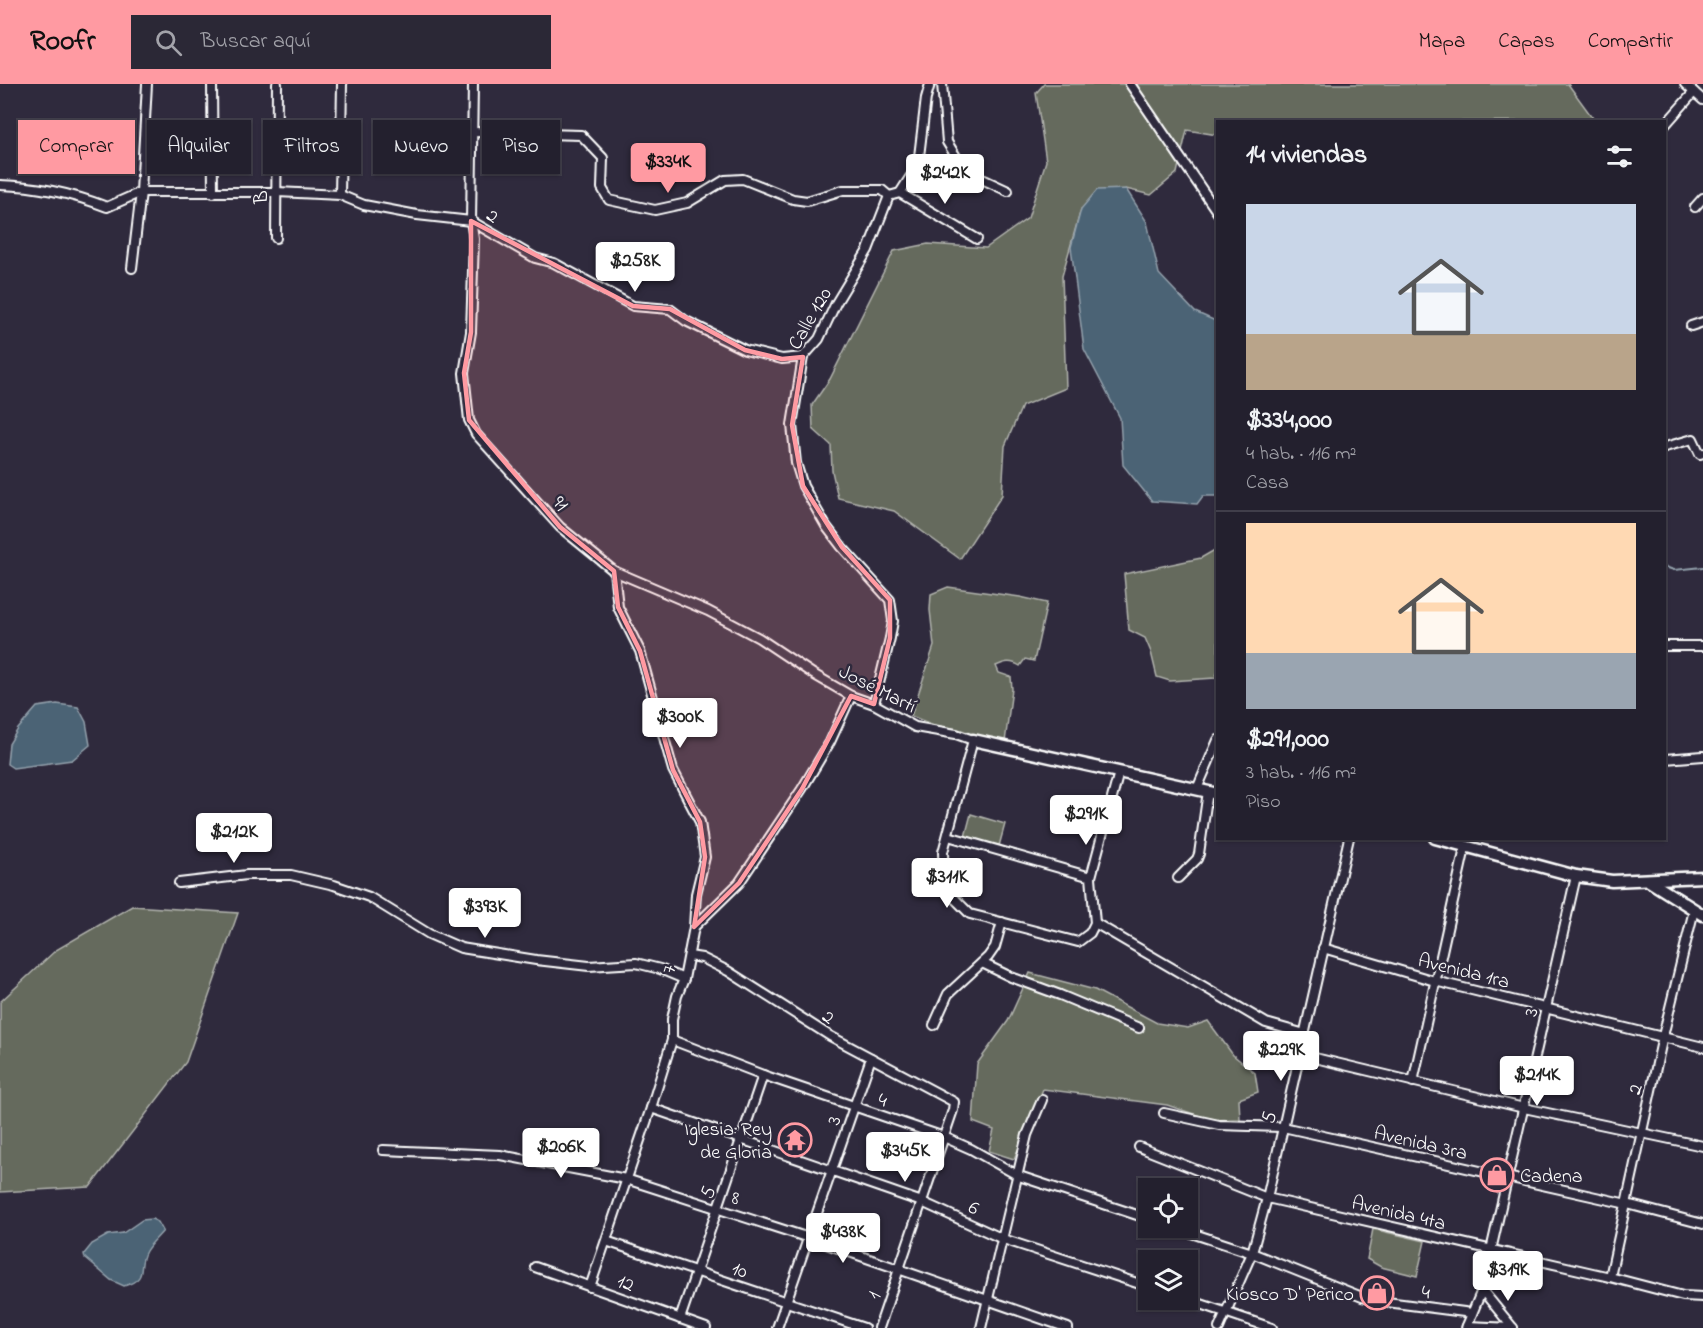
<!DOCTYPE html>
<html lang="es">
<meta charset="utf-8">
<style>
body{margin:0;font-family:"Indie Flower",sans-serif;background:#2b2836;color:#f1f3f6;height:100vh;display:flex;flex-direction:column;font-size:22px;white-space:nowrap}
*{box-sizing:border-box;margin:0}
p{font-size:20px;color:#a3a3aa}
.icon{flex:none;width:33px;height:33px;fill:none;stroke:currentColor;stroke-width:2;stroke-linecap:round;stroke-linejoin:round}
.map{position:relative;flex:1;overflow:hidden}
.panel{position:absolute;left:1216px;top:36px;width:450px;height:720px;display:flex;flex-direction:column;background:#23202e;border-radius:0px;box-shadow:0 2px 4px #0004,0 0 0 2px #403e4a}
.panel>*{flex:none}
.guide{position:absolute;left:18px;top:36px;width:570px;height:54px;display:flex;gap:12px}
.tools{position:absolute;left:1138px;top:1094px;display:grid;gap:12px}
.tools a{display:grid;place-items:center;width:60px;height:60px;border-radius:0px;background:#23202e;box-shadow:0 2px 4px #0004,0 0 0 2px #403e4a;font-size:30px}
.price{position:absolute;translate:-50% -51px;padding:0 14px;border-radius:6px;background:#fff;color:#222;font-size:20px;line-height:39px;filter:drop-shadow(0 2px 3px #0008)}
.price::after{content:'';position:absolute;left:50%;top:36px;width:18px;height:14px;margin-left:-9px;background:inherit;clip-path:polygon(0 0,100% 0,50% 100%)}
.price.selected{background:#ff9aa2;color:#111}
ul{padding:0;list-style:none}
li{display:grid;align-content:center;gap:12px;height:318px;padding:0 30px}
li+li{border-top:2px solid #403e4a}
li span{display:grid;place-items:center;height:186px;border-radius:0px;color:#555}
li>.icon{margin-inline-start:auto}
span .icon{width:108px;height:108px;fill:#fffc;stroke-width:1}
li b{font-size:26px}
h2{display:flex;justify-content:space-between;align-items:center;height:72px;padding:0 30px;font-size:26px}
.tag{padding:0 21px;border-radius:0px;background:#23202e;box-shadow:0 2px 4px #0004,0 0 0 2px #403e4a;font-size:21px;line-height:54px}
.tag.selected{background:#ff9aa2;color:#111}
header{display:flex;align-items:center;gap:36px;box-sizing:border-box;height:84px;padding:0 30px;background:#ff9aa2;color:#111}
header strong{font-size:28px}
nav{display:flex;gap:33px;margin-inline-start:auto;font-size:21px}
.search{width:420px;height:54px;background:#2b2836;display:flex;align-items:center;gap:15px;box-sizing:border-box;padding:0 21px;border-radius:0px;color:#a3a3aa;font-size:22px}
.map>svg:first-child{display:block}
.green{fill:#656a5d;stroke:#b2b4ae;stroke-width:1.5}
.water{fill:#4b6375;stroke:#93a1ac;stroke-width:1.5}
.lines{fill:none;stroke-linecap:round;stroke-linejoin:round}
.stream{stroke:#93a1ac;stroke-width:2}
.street-casing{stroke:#fff;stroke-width:12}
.secondary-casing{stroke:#fff;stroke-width:15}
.street{stroke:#2f2a3d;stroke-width:8}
.secondary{stroke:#2f2a3d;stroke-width:10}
.marked{fill:#ff9aa2;fill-opacity:0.2;stroke:#ff9aa2;stroke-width:4.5;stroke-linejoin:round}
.labels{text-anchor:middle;stroke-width:5;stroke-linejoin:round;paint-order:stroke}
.street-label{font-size:20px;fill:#fff;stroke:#2f2a3d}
.poi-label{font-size:20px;fill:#fff;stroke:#2f2a3d;text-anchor:end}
</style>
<header>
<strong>Roofr</strong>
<div class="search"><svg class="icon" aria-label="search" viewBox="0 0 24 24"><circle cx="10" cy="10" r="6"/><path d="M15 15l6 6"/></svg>Buscar aquí</div>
<nav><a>Mapa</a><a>Capas</a><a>Compartir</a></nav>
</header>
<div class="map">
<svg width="1703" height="1244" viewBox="0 0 1703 1244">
<rect width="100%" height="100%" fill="#2f2a3d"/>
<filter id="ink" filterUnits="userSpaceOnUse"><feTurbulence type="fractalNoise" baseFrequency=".0167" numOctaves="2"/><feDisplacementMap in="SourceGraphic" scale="12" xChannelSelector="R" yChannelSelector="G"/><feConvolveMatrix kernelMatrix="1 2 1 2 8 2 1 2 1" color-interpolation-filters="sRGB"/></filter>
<g filter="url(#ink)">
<g class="green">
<path d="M1044,0H1568L1595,37L1218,38V51L1187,46L1177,89L1151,111L1126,105L1081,125L1062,192L1066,304L1022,322L1005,362L1002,411L960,475L894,427L838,414L832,387L831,361L813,345L812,321L830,295L894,167L928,160L986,164L1028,134L1046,77L1036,9Z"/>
<path d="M1218,464V587L1215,594L1170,597L1157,593L1151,568L1145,554L1129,546L1124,490L1201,474Z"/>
<path d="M948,503L1020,513L1047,519L1034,577L1025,575L1020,582C1011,576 1005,578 996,582L999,589L1011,593L1012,605L1005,658L1001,659L956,650L911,632L934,562L930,526L931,510Z"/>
<path d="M971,730L1005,740L999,762L965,753Z"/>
<path d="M132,822L238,829L186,978L90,1103L0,1108V918L56,866Z"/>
<path d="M1030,889L1095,906L1157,939L1188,944L1208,937L1233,971L1255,989L1258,1008L1239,1015L1240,1035L1212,1036L1167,1021L1043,1005L1014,1075L989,1067L994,1046L973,1038L977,980L1008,937Z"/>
<path d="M1373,1145L1425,1157L1417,1192L1381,1183L1367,1175Z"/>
</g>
<g class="water">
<path d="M1126,105L1147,138L1159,190L1195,228L1218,238V412H1203L1197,420L1152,417L1123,381L1120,334L1084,265L1071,163L1081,125L1097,106Z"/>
<path d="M57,620L78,623L86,638L90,661L72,676L13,684L7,680L9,660L18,645L37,623Z"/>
<path d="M152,1135L158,1138L163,1147C157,1154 150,1160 146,1167C136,1184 150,1194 124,1202L111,1196L85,1174L84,1170L92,1160L108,1151L123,1149L142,1136Z"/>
</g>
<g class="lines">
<path class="stream" d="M1665,483L1674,486L1703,483"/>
<g class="street-casing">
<g id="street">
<path d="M212,0L213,109"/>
<path d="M473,0L471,137L474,155L471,248L464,289L469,336L476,350L560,443L614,487L708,527L759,554L813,590L851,612L874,620L915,643L956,650L973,656L943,768L944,798L951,811L970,830L1078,858L1090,849L1095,839L1091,793L1119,688"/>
<path d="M942,0L947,58L965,87L1008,107"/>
<path d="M1130,0L1218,129"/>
<path d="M1685,0L1703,16"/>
<path d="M1665,41L1694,8"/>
<path d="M473,48L581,51L603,74L602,104L609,116L655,126L687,119L725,96L743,95L793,115L807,117L843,106H882L889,112"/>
<path d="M0,101C39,102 71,109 107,123L141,108H277L340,111L364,121L417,131L471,137L535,174L554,179L633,222L670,225L686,237L745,266L782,275L803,273"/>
<path d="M900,109L977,155"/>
<path d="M340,111L342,0"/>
<path d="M1695,123L1703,114"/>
<path d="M276,154L277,0"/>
<path d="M132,184L141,108L147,0"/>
<path d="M1691,242L1703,238"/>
<path d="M1665,363L1693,355L1700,370L1703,369"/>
<path d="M1665,562H1703"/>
<path d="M874,620L890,554L893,537L890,516L842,463L826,442L803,402L796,379L792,341L803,273L819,255L836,219L868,166L889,112L900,109L918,81L926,14L930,0"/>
<path d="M1665,675L1703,672"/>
<path d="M1197,705L1218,656"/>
<path d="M948,752L1091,793"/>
<path d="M1178,794L1197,775L1199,770L1208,707"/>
<path d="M179,799L247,791H291L334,801L369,813L429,850L461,864L536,876L589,882L636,879L660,885L684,895"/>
<path d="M1095,839L1266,939L1305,950"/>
<path d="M694,843L739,799L802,705L830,658L851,612"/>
<path d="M1323,864L1435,897L1703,963"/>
<path d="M689,872L702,874L728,887L830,952L954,1018L953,1026L879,1244"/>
<path d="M982,879L1011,893L1060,911L1139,944"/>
<path d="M934,941L948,910L988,873L995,863L1002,838"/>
<path d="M672,956L763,991L944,1053L971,1065L1019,1092L1149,1135"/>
<path d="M1269,963L1524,1024L1703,1062"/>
<path d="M1413,998L1465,764"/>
<path d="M651,1024L922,1118L1003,1155L1149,1203"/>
<path d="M1164,1029L1219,1041L1283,1043L1627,1120L1703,1140"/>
<path d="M1139,1063L1267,1114L1610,1193L1683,1212L1703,1213"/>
<path d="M383,1066L500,1071L626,1095L809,1154L1068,1244"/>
<path d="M1173,1143L1252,1169L1362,1213L1387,1218L1472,1229"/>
<path d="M606,1157L864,1244"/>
<path d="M535,1183L706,1244"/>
<path d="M1610,1193L1663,952L1694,826"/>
<path d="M590,1203L651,1024L672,956V935L677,912L684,895L694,843L696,810L705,773L700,738L673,686L640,567L618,523L614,487"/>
<path d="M1482,1206L1513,1244"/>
<path d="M1186,1215L1272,1244"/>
<path d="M680,1235L763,991"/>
<path d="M1467,1242L1513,1244"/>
<path d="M777,1244L871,974"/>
<path d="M981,1244L1027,1051L1042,1016"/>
<path d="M1219,1244L1252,1169L1267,1114L1349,754"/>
<path d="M1466,1244L1482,1206L1576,792"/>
</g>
</g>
<g class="secondary-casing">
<g id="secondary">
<path d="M973,656L1218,710"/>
<path d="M1435,754L1576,792L1612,797L1703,793"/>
<path d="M1649,797L1703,831"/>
</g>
</g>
<use href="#street" class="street"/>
<use href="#secondary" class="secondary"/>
</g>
</g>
<path class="marked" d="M471,137L633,222L670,225L745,266L782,275L803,273L792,341L803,402L842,463L890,516V554L874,620L851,612L802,705L739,799L694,843L705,773L700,738L673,686L640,567L618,523L614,487L560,443L469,336L464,289L471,248Z"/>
<defs>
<g id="temple-ring" transform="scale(1.725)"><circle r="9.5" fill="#2f2a3d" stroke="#ff9aa2" stroke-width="1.5"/><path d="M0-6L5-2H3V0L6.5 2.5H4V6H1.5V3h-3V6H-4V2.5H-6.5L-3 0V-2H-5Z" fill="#ff9aa2"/></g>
<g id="shop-ring" transform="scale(1.725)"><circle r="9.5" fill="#2f2a3d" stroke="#ff9aa2" stroke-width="1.5"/><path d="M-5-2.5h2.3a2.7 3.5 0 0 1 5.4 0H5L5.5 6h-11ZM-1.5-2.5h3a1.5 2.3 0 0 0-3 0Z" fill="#ff9aa2"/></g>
</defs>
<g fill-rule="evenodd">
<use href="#temple-ring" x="795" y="1056"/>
<use href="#shop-ring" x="1497" y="1091"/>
<use href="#shop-ring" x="1377" y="1209"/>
</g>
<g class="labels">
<g class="street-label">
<text transform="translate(260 113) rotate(-90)" y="7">B</text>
<text transform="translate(493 131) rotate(30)" y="7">2</text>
<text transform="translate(809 234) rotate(-60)" y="7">Calle 120</text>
<text transform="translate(561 419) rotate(48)" y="7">91</text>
<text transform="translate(878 604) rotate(27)" y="7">José Martí</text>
<text transform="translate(668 885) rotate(-75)" y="7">7</text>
<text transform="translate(1464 886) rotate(14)" y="7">Avenida 1ra</text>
<text transform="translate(1530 928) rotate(-77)" y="7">3</text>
<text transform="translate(829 932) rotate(32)" y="7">2</text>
<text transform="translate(1634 1005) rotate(-77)" y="7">2</text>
<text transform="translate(883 1015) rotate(19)" y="7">4</text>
<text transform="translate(1268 1033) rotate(-77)" y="7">5</text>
<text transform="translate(833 1036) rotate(-70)" y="7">3</text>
<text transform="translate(1421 1058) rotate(13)" y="7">Avenida 3ra</text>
<text transform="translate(707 1108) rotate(-71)" y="7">5</text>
<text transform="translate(736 1113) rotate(18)" y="7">8</text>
<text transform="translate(974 1123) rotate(24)" y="7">6</text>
<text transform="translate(1399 1128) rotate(13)" y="7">Avenida 4ta</text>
<text transform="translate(740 1185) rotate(19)" y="7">10</text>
<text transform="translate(626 1198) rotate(20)" y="7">12</text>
<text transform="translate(1426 1207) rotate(7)" y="7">4</text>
<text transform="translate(873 1211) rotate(-72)" y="7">1</text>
</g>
<g class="poi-label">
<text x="772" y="1051">Iglesia: Rey<tspan x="772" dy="23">de Gloria</tspan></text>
<text x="1520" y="1098" text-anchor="start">Cadena</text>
<text x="1354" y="1216">Kiosco D' Perico</text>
</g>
</g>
</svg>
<div class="tools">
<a><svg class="icon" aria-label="locate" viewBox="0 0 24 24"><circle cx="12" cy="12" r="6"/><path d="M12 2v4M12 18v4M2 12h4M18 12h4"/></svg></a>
<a><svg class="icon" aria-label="layers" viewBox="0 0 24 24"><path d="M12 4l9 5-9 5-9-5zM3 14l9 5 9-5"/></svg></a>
</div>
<b class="price selected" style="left:668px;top:110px">$334K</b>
<b class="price" style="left:945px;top:121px">$242K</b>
<b class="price" style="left:635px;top:209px">$258K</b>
<b class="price" style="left:680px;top:665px">$300K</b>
<b class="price" style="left:1086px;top:762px">$291K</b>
<b class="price" style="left:234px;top:780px">$212K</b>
<b class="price" style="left:947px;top:825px">$311K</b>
<b class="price" style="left:485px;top:855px">$393K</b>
<b class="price" style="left:1281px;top:998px">$229K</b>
<b class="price" style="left:1537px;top:1023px">$214K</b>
<b class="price" style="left:561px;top:1095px">$206K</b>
<b class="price" style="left:905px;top:1099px">$345K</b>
<b class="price" style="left:843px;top:1180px">$438K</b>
<b class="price" style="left:1508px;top:1218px">$319K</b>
<div class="guide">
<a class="tag selected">Comprar</a>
<a class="tag">Alquilar</a>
<a class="tag">Filtros</a>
<a class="tag">Nuevo</a>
<a class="tag">Piso</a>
</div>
<section class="panel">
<h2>14 viviendas<svg class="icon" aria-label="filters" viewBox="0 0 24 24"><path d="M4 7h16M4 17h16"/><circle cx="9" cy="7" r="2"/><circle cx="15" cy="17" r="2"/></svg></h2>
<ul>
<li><span style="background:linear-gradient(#c9d6e8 70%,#b9a48a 0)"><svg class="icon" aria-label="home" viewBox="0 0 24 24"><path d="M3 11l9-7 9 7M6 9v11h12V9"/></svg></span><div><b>$334,000</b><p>4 hab. · 116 m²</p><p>Casa</p></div></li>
<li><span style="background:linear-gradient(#ffd9b3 70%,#9aa5b1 0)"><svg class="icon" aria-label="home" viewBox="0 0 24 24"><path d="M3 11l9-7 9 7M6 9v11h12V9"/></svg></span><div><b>$291,000</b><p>3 hab. · 116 m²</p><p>Piso</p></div></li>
</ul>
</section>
</div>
